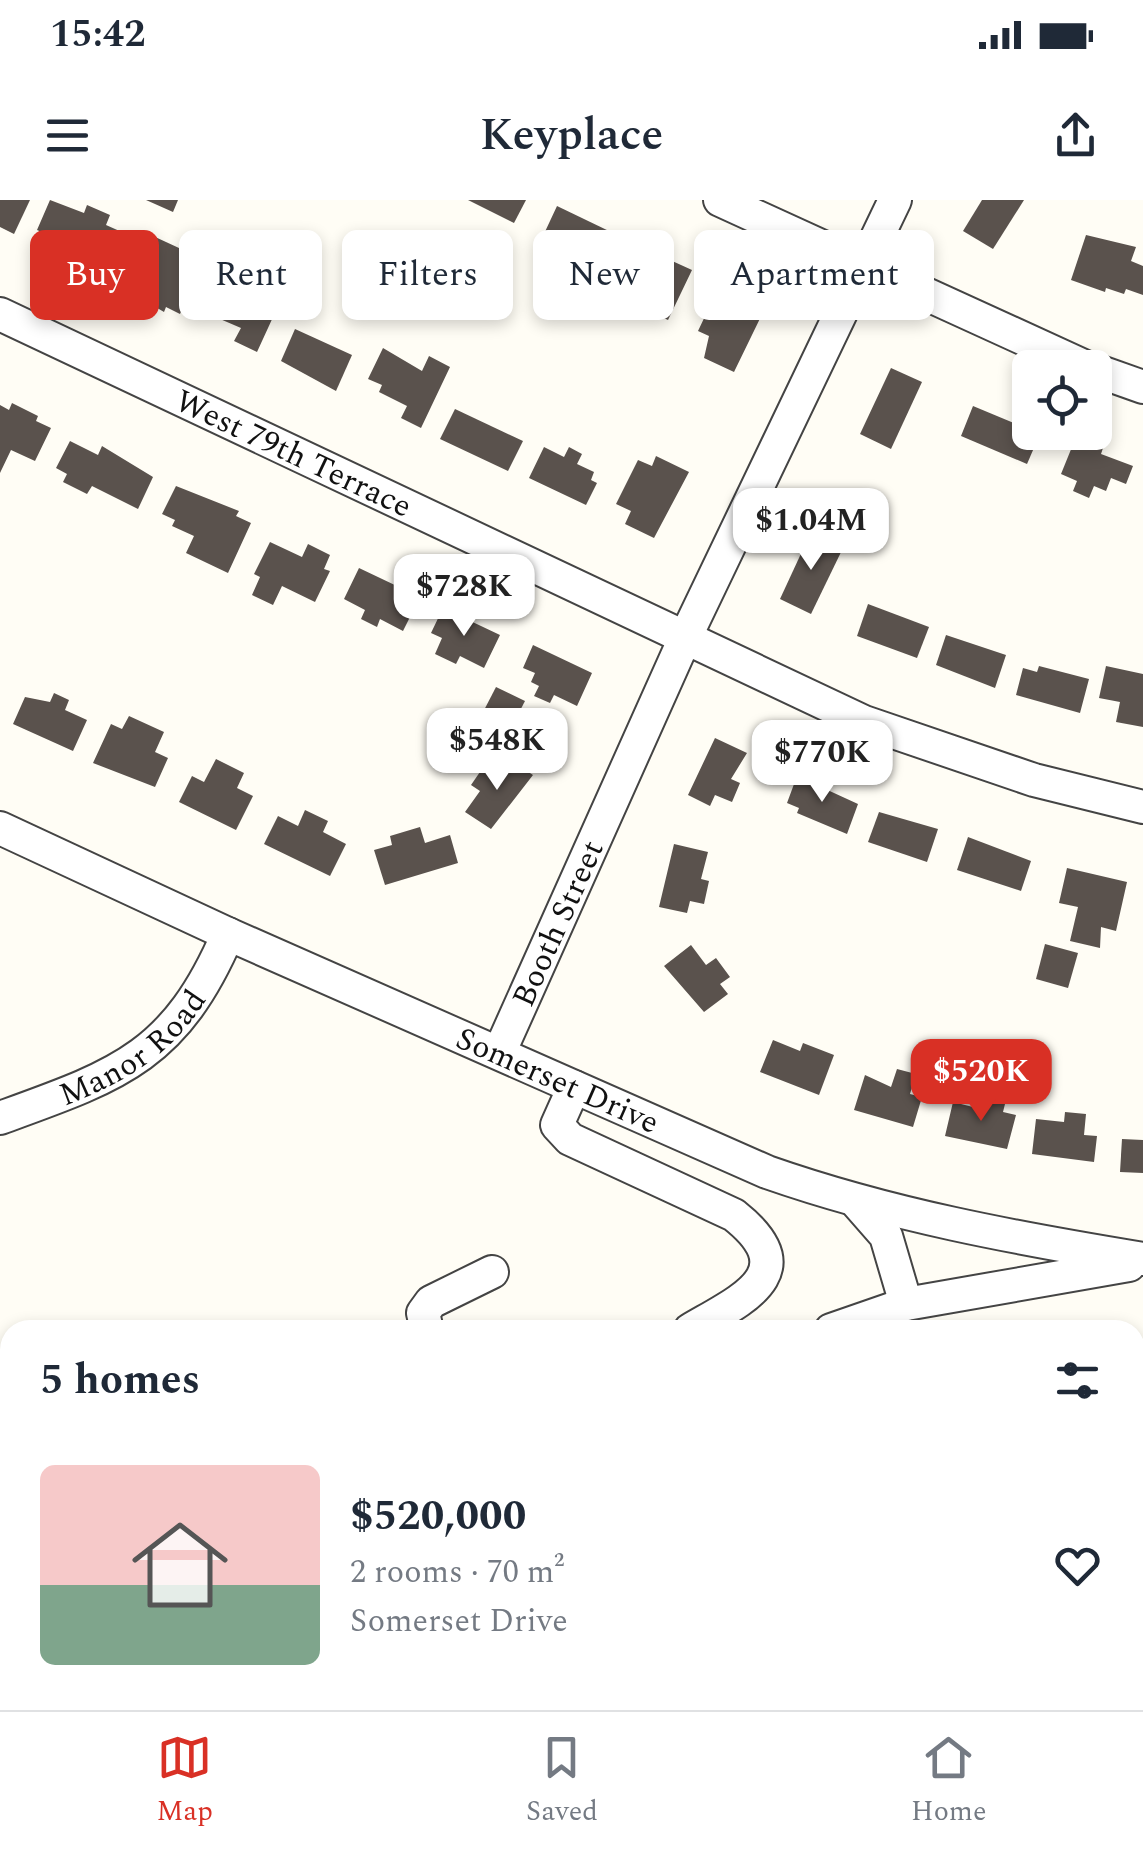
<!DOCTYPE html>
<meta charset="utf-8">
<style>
body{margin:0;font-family:Spectral,serif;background:#f6f6f7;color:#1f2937;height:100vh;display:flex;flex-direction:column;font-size:38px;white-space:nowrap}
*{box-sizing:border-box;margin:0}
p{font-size:32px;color:#747a83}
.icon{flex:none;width:55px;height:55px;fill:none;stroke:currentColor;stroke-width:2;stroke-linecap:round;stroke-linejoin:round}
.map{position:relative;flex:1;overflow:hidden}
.panel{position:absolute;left:0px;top:1120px;width:1145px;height:390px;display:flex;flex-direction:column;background:#fff;border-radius:30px 30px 0 0;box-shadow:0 5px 15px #0003}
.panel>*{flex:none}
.top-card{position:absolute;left:30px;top:30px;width:1085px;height:90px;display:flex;gap:20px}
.fabs{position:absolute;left:1012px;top:150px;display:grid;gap:20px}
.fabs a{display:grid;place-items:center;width:100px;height:100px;border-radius:15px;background:#fff;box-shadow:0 5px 15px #0003;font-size:50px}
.price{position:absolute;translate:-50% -85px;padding:0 22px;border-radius:20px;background:#fff;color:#222;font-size:32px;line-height:65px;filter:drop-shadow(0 2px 5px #0008)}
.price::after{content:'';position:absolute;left:50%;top:60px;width:30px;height:22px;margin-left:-15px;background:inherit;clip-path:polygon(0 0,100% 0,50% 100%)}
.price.current{background:#d93025;color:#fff}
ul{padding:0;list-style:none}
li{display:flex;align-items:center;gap:30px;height:250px;padding:0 40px}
li span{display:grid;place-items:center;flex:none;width:280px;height:200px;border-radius:15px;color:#555}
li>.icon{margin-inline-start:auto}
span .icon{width:120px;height:120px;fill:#fffc;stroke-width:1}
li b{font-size:42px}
h2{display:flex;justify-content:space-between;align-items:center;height:120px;padding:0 40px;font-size:42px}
.tag{padding:0 35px;border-radius:15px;background:#fff;box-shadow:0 5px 15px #0003;font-size:35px;line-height:90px}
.tag.current{background:#d93025;color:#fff}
.status{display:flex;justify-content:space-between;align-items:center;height:70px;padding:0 50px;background:#fff;direction:ltr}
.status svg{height:28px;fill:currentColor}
header{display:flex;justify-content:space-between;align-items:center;height:130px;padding:0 40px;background:#fff;font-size:45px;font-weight:600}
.tabs{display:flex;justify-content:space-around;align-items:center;height:140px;border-top:2px solid #e0e1e3;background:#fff;font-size:28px;color:#747a83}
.tabs a{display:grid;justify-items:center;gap:5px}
.tabs .current{color:#d93025}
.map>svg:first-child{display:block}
.building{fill:#5a524d}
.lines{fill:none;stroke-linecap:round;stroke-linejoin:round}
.minor-casing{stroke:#444;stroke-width:36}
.minor{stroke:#fff;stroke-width:32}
.labels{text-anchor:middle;stroke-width:10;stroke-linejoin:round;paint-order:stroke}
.street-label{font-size:32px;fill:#111;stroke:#fff}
</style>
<div class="status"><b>15:42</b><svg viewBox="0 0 49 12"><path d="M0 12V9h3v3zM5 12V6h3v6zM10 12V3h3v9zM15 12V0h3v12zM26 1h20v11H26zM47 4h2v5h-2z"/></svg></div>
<header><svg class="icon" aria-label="menu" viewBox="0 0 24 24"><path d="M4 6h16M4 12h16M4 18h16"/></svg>Keyplace<svg class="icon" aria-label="share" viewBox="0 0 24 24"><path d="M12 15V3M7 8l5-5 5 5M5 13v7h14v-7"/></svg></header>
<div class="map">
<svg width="1143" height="1510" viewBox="0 0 1143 1510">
<rect width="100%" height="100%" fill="#fffdf5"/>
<g class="building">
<path d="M0,0H30L14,34L0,27Z"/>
<path d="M50,0L84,13L87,5L110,15L106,25L124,33L111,63L64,41L58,56L38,46L44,33L37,30Z"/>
<path d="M146,0H178L173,12Z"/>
<path d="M468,0H526L514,23Z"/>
<path d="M982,0H1024L993,49L963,31Z"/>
<path d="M557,6L611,32L597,61L543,36Z"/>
<path d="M1086,35L1136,47L1131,61L1143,66V95L1126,89L1124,94L1106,88L1105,92L1071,80Z"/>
<path d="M153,36L205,60L180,114L166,107L164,112L127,90Z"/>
<path d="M637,45L692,70L668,120L634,104L643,84L624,75Z"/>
<path d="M254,68L276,78L266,98L279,104L257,152L234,141L241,128L213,116L216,108L204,103L219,71L245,87Z"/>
<path d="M736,92L766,106L734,172L704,158L709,136L698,131L716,93L732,101Z"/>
<path d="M295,129L352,155L336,191L281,161Z"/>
<path d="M383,148L422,171L429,156L450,167L421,228L401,218L407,206L379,192L382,185L368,179Z"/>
<path d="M891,168L922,182L891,249L860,234Z"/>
<path d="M12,203L38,216L36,221L51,228L35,261L11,250L0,273V205L9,210Z"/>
<path d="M973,206L1040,234L1027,264L961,236Z"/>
<path d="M455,209L523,241L508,271L440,239Z"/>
<path d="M70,241L98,255L102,246L153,277L138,309L92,286L87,294L63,282L67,274L56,268Z"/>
<path d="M1074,242L1103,248L1101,254L1133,266L1126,284L1111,278L1106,291L1094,286L1089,298L1073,291L1077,281L1061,274Z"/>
<path d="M544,247L564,257L569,247L582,254L577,264L594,272L591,280L597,283L586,305L529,278Z"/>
<path d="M656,256L689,272L654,338L625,324L631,311L616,304L638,260L652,266Z"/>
<path d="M176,286L239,311L236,316L251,323L228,373L186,353L194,336L172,326L175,320L162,314Z"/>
<path d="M811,332L843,348L811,414L780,399Z"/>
<path d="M270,342L302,357L308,344L330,355L324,369L330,371L315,402L282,386L273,405L252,395L260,377L254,374Z"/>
<path d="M359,368L420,397L403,431L380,419L377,427L361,419L365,410L344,399Z"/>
<path d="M868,404L929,427L917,458L857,436Z"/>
<path d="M443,408L500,435L484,468L460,456L456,464L435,454L442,438L431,433Z"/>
<path d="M946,435L1006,455L995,488L936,465Z"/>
<path d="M533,445L592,473L577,506L554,495L550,503L534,496L539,486L531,482L535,473L523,468Z"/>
<path d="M1039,466L1089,479L1080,513L1016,495L1023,468L1037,472Z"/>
<path d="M1106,466L1143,474V527L1116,522L1120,502L1099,498Z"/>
<path d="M496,487L525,501L510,530L481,516Z"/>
<path d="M54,493L69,500L65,510L87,520L73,551L13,524L25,497L50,502Z"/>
<path d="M129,516L164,532L155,552L168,558L155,587L93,563L111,524L122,529Z"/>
<path d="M715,538L747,553L731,579L740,583L732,602L715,595L710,606L688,595Z"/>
<path d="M216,559L244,573L237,588L253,596L236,630L179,602L192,576L204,582Z"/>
<path d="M510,560L533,575L491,629L465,612L480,591L471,585L482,569L491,575L497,567L503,571Z"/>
<path d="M797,576L858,604L847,634L797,613L799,608L787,603Z"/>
<path d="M305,610L328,621L323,632L346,644L330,676L264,644L278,616L298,626Z"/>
<path d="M879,612L938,629L927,662L868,642Z"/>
<path d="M420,627L425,643L450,635L458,663L385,685L374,650L392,645L390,636Z"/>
<path d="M968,637L1031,661L1021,691L957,670Z"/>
<path d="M674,644L708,652L701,679L709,681L704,704L690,701L687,713L659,707Z"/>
<path d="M1067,668L1127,682L1116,731L1101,727L1100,748L1070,741L1078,707L1059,703Z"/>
<path d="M1045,744L1078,753L1068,788L1036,779Z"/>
<path d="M691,745L706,765L716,758L730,777L720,784L728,794L704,812L664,766Z"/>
<path d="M773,840L800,851L803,843L834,855L819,895L760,872Z"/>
<path d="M897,869L916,874L910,894L922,897L913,927L854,910L865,875L891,887Z"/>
<path d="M983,899L1005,904L1003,912L1016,915L1007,949L945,936L953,902L981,909Z"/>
<path d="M1065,912L1086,914L1084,935L1097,936L1094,962L1032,954L1036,919L1064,922Z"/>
<path d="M1122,939L1143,940V973L1120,972Z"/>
<path d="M1135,1198H1143L1140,1245H1135Z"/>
</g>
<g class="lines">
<g class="minor-casing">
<g id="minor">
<path d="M720,0L1088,168"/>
<path id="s1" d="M0,114L864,522L1034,580L1143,607"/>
<path d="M1095,170L1143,187"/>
<path id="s2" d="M0,628L228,734L767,972C890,1015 1015,1038 1143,1059"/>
<path id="s3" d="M500,851L685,438L895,0"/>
<path d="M574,887L557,925L570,939L734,1015C807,1073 741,1100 690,1130"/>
<path id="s4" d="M0,918C119,875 175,857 228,734"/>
<path d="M858,1004L886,1036L906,1104"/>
<path d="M427,1130L423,1113L431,1102L492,1072"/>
<path d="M831,1130L906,1104L1129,1065"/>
<path d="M276,1510L283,1500"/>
<path d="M802,1510L806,1500"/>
</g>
</g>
<use href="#minor" class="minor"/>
</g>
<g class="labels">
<g class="street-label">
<text dy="11" stroke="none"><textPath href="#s1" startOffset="325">West 79th Terrace</textPath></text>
<text dy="11" stroke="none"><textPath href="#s3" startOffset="140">Booth Street</textPath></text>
<text dy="11" stroke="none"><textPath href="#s4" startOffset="152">Manor Road</textPath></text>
<text dy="11" stroke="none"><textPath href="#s2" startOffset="612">Somerset Drive</textPath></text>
</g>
</g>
</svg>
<div class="fabs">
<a><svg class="icon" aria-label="locate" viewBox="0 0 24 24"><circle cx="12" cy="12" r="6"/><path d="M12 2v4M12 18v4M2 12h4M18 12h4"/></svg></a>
</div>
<b class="price" style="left:811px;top:373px">$1.04M</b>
<b class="price" style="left:464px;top:439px">$728K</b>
<b class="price" style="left:497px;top:593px">$548K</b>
<b class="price" style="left:822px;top:605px">$770K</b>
<b class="price current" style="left:981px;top:924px">$520K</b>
<div class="top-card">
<a class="tag current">Buy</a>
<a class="tag">Rent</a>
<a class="tag">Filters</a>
<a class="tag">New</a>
<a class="tag">Apartment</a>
</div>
<section class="panel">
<h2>5 homes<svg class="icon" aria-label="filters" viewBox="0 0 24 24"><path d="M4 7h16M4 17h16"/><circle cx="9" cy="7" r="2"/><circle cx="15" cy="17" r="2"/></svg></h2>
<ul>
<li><span style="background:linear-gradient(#f6c9c9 60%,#7fa58c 0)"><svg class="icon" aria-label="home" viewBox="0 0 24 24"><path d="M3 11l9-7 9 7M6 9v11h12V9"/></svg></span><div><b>$520,000</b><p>2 rooms · 70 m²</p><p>Somerset Drive</p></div><svg class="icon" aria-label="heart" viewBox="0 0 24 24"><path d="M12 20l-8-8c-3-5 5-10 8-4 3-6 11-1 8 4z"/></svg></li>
</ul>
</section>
</div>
<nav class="tabs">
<a class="current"><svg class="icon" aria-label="map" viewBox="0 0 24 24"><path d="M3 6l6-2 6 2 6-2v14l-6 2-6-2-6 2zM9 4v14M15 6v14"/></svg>Map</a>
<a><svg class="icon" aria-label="saved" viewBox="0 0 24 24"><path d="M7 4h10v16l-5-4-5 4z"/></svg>Saved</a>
<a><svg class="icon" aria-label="home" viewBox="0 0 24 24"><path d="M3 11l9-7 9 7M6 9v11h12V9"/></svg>Home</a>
</nav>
